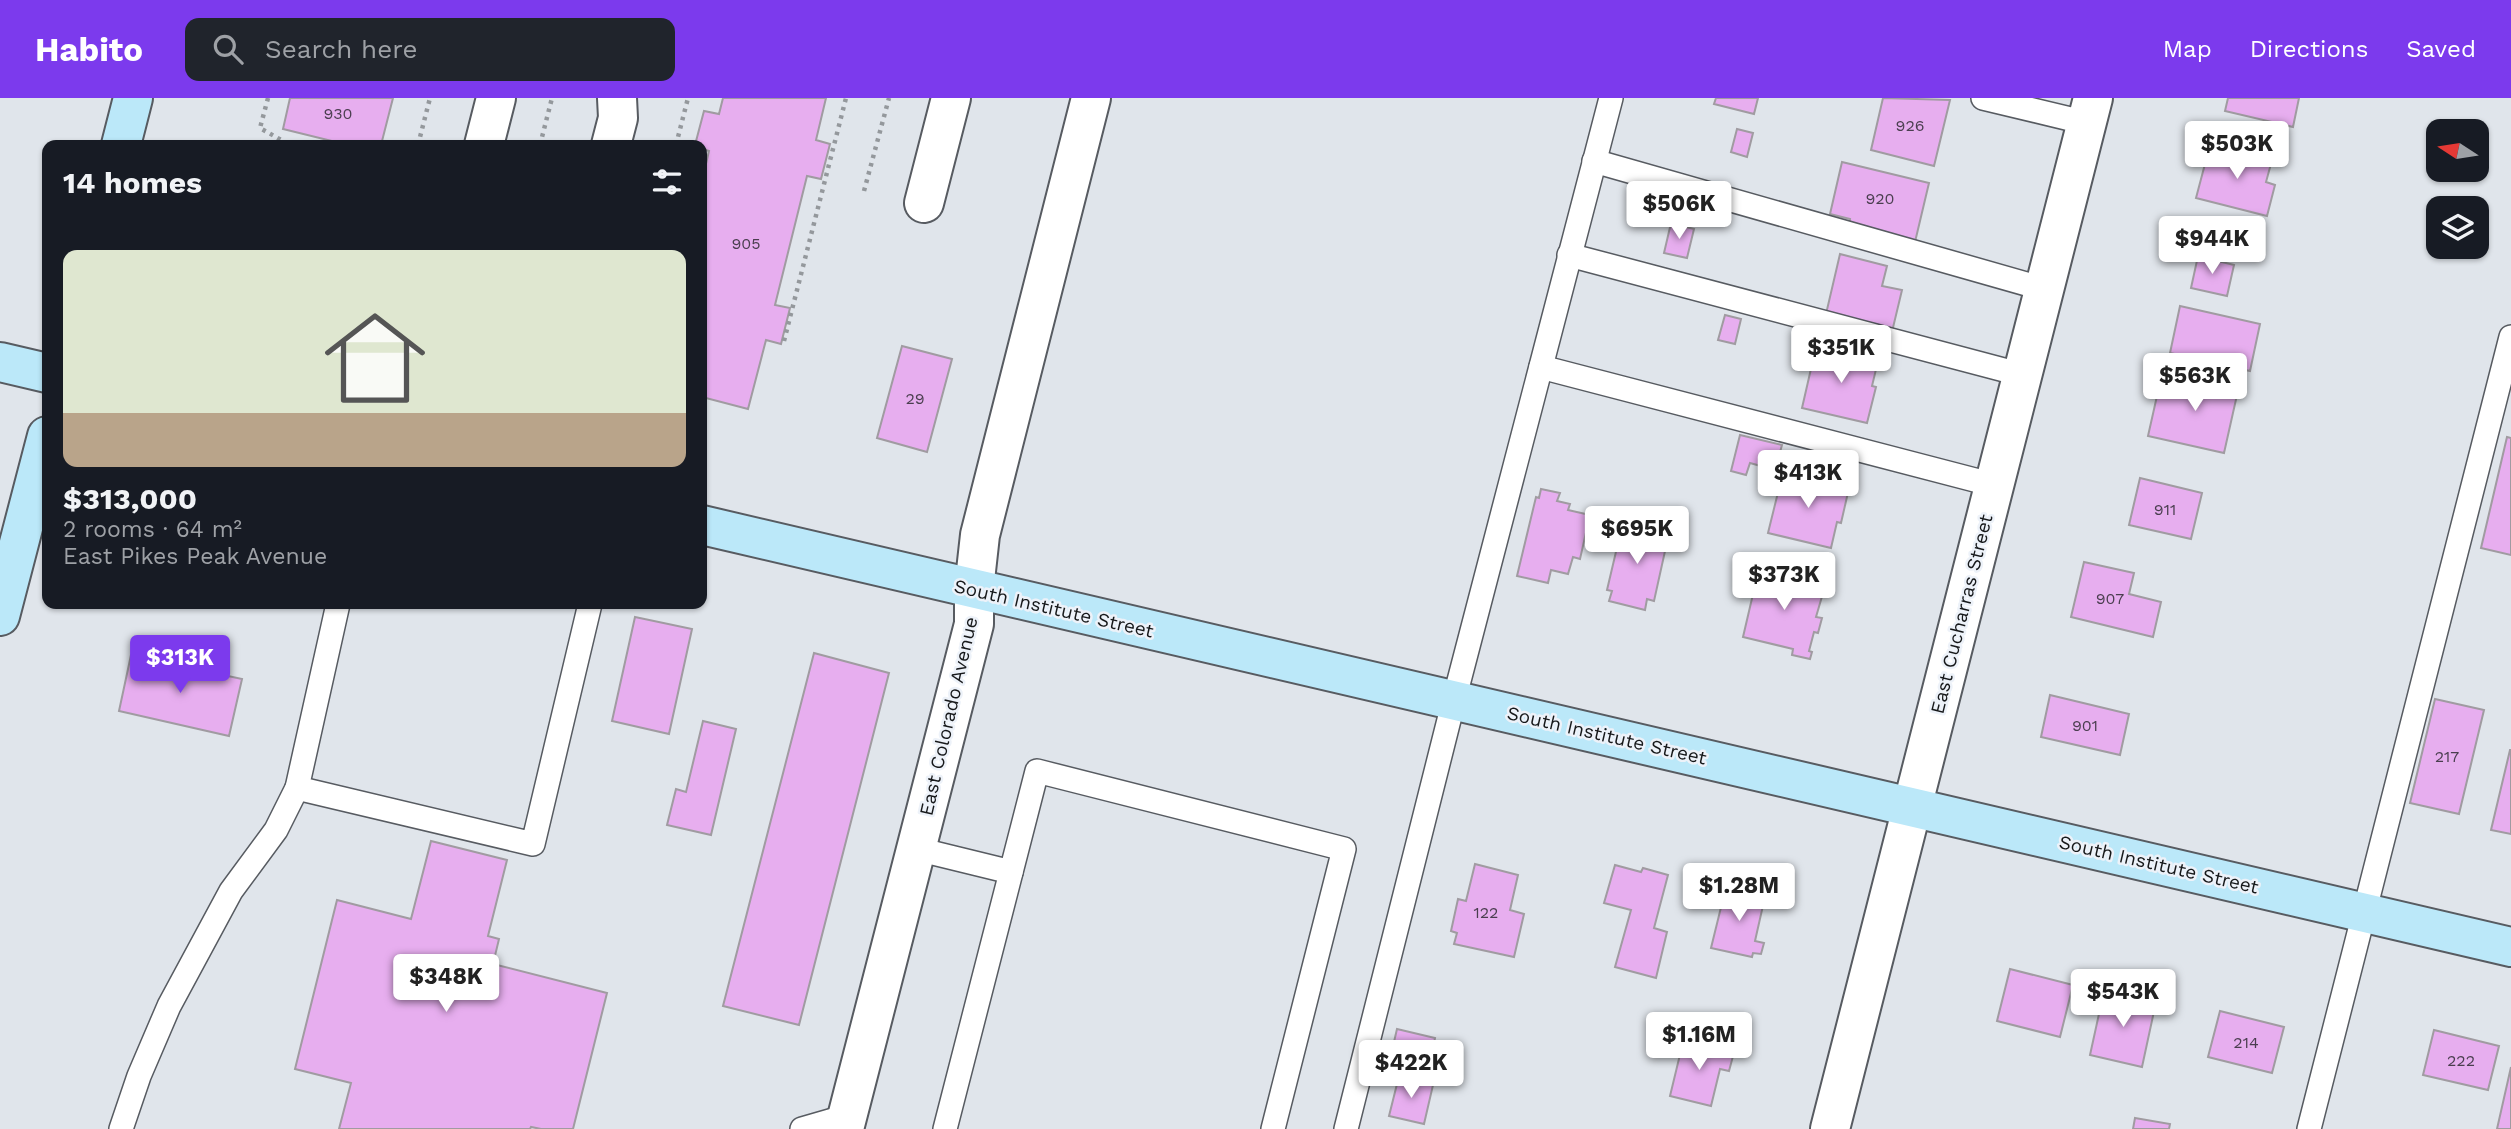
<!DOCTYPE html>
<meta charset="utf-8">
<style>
body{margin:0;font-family:"Work Sans",sans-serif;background:#20242c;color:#f1f3f6;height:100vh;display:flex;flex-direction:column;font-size:26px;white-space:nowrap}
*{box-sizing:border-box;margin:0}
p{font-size:23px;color:#9ea1a6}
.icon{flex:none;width:38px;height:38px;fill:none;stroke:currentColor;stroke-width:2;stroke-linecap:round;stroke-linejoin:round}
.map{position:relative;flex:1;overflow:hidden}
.side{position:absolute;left:42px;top:42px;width:665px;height:469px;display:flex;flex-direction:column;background:#171b24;border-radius:14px;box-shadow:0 2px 5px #0004}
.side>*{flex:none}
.needle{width:46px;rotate:282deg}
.buttons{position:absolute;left:2426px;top:21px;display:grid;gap:14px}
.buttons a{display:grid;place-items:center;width:63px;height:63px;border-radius:14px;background:#171b24;box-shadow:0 2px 5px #0004;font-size:35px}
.price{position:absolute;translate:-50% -60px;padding:0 16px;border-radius:7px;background:#fff;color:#222;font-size:23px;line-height:46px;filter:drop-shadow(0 2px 4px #0008)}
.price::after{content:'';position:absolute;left:50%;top:42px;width:21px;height:16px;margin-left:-10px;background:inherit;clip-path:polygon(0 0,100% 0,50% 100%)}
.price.current{background:#7c3aed;color:#fff}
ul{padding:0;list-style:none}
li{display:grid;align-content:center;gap:14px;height:371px;padding:0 21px}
li span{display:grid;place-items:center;height:217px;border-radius:14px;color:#555}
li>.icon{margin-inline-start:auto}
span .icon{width:126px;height:126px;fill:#fffc;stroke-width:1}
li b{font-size:30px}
h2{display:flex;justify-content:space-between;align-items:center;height:84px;padding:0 21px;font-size:30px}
header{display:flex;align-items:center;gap:42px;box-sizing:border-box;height:98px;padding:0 35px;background:#7c3aed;color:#fff}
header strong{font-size:33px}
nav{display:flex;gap:38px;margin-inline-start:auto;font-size:24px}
.search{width:490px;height:63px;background:#20242c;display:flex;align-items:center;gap:18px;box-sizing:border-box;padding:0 24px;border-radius:14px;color:#9ea1a6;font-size:26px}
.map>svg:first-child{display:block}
.building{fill:#e7aeef;stroke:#a09ba1;stroke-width:2}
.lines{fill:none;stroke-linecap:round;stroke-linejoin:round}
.lane-casing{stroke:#575b61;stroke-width:26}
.street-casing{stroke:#575b61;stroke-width:42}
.secondary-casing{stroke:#575b61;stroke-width:42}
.path{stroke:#94989c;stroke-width:4.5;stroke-dasharray:3.5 5;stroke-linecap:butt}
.lane{stroke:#fff;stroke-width:23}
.street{stroke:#fff;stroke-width:38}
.secondary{stroke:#bbe8f9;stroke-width:38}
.labels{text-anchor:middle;stroke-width:5;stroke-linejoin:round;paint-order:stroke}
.number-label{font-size:16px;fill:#4a3e4f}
.street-label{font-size:19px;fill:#16181a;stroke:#edf2f9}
</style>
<header>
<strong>Habito</strong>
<div class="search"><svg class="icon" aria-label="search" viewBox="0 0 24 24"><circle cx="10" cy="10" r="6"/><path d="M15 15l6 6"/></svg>Search here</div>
<nav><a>Map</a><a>Directions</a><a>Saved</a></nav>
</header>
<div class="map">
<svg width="2511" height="1031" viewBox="0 0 2511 1031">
<rect width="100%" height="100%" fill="#e0e5eb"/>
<g class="building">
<path d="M290,0H393L381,47H348L283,31Z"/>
<path d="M723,0H826L816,42L830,46L821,81L807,78L775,207L790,210L781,246L766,242L748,311L702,299V83L709,53L702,51V47H695L704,13L719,16Z"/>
<path d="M1716,0H1758L1754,16L1714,6Z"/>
<path d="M1883,0L1950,2L1934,68L1871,52Z"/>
<path d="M2228,0H2299L2293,29L2225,13Z"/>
<path d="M1737,31L1753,35L1747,59L1731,54Z"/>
<path d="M2210,47L2272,62L2266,84L2275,87L2267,118L2196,100Z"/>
<path d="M1842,64L1929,85L1915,144L1849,127L1850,121L1830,116Z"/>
<path d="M1671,125L1694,131L1687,160L1664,155Z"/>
<path d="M1840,156L1887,168L1882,188L1902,192L1891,238L1826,216Z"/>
<path d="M2198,158L2234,167L2227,198L2191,190Z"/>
<path d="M2180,208L2260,226L2250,273L2170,255Z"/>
<path d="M1725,217L1741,221L1735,246L1718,242Z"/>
<path d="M902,248L952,261L927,354L877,340Z"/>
<path d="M1816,249L1878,263L1872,288L1876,289L1867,325L1802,310Z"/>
<path d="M2181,276L2239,288L2224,355L2148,338L2159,289L2177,293Z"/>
<path d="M1740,337L1782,347L1775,372L1750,365L1746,377L1731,373Z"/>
<path d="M2507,339L2511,340V457L2481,450Z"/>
<path d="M1783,374L1849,390L1841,425L1837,424L1831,450L1768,435Z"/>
<path d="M2140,380L2202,395L2191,441L2129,427Z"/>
<path d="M1541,391L1560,395L1557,403L1570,406L1568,412L1590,417L1580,461L1573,459L1568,476L1551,472L1548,485L1517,478L1536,399L1539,400Z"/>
<path d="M1623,424L1669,435L1654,503L1647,501L1645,512L1609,503L1612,493L1607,492Z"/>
<path d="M1770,463L1795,469L1791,487L1823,495L1816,519L1822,520L1818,535L1814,534L1809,553L1812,554L1810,561L1792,557L1793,551L1743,539L1757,479L1765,481Z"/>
<path d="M2084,464L2134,475L2129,496L2161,504L2153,539L2071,519Z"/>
<path d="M635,519L692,531L669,636L612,623Z"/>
<path d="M814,555L889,575L799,927L723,908Z"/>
<path d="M131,557L242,581L229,638L119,613Z"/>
<path d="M2050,597L2129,616L2120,657L2041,639Z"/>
<path d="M2435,601L2484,612L2459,716L2410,705Z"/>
<path d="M703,623L736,631L711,737L667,727L676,691L686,694Z"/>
<path d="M2510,652H2511V736L2491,732Z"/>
<path d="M431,743L507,762L488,838L499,841L493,866L607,895L573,1031H541L531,1029L530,1031H339L351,985L295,971L337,802L411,821Z"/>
<path d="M1475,766L1518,777L1510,812L1524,816L1514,859L1454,846L1457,835L1451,833L1458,801L1466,803Z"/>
<path d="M1615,767L1641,774L1643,770L1668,777L1654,830L1667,834L1656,880L1615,869L1631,812L1604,805Z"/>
<path d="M1734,783L1748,786L1744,798L1764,803L1755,843L1764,845L1761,856L1753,855L1752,859L1711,850L1725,793L1731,795Z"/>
<path d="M2010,871L2073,887L2060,939L1997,923Z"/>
<path d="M2104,893L2156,904L2142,969L2090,957Z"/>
<path d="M2220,913L2284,929L2272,975L2208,959Z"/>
<path d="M1397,931L1435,940L1434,945L1439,946L1435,962L1430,960L1428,969L1390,961Z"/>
<path d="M2434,932L2499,948L2488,992L2423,977Z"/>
<path d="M1684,940L1726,951L1725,956L1733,958L1729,973L1720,971L1711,1008L1670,998Z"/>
<path d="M2511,969V1031H2497Z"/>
<path d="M1399,978L1433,987L1424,1026L1389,1018Z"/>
<path d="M2135,1020L2170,1026L2169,1031H2133Z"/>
</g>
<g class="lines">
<g class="lane-casing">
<g id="lane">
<path d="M1983,0L2087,25"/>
<path d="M1594,63L2044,191"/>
<path d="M1569,157L2023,277"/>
<path d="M1541,269L1994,387"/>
<path d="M338,506L297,690L533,746L590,506"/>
<path d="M917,751L1011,774"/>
<path d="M121,1031L139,978L169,908L231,793L276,732L297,690"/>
<path d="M802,1031L847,1018"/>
<path d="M945,1031L1037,673L1344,751L1273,1031"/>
<path d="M1346,1031L1454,602L1611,0"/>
<path d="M2309,1031L2511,239"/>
</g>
</g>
<g class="street-casing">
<g id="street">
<path d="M484,47L496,0"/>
<path d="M611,47L618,20L617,0"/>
<path d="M924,105L951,0"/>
<path d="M844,1031L974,526V491L980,437L1091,0"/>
<path d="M1830,1031L2093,0"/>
</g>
</g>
<g class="secondary-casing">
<g id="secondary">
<path d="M121,47L133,0"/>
<path d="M0,264L47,275"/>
<path d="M702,427L2511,849"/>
<path d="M0,518L47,338"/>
</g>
</g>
<g class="path">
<path d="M268,0L260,30L290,47"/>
<path d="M418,47L430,0"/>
<path d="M540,47L552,0"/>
<path d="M676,47L688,0"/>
<path d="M864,93L889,0"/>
<path d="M784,243L846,0"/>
</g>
<use href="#lane" class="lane"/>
<use href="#street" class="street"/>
<use href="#secondary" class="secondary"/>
</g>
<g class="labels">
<g class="number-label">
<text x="338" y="21">930</text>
<text x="1910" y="33">926</text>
<text x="1880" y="106">920</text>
<text x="746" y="151">905</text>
<text x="915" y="306">29</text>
<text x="2165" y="417">911</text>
<text x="2110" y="506">907</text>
<text x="2085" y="633">901</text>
<text x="2447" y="664">217</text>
<text x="1486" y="820">122</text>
<text x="2246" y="950">214</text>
<text x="2461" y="968">222</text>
</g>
<g class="street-label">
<text transform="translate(1054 510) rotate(13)" y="7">South Institute Street</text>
<text transform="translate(1961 516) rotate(-76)" y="7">East Cucharras Street</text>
<text transform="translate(948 618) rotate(-77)" y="7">East Colorado Avenue</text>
<text transform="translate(1607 637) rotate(13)" y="7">South Institute Street</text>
<text transform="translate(2159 766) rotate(13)" y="7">South Institute Street</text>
</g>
</g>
</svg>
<div class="buttons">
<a><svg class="needle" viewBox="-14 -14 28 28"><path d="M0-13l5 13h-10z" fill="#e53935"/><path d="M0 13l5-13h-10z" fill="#9ea1a6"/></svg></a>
<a><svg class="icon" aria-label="layers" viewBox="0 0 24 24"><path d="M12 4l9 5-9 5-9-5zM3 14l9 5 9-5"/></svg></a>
</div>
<b class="price" style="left:2237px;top:83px">$503K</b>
<b class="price" style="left:1679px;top:143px">$506K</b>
<b class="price" style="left:2212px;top:178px">$944K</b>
<b class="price" style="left:1841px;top:287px">$351K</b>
<b class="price" style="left:2195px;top:315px">$563K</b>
<b class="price" style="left:1808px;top:412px">$413K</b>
<b class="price" style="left:1637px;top:468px">$695K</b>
<b class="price" style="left:1784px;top:514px">$373K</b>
<b class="price current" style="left:180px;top:597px">$313K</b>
<b class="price" style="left:1739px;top:825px">$1.28M</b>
<b class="price" style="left:446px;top:916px">$348K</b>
<b class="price" style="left:2123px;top:931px">$543K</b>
<b class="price" style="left:1699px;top:974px">$1.16M</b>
<b class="price" style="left:1411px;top:1002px">$422K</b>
<section class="side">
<h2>14 homes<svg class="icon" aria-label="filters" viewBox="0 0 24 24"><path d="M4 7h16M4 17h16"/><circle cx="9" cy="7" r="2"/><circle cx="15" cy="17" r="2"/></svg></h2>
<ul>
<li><span style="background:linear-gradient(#dfe7d0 75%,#b9a48a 0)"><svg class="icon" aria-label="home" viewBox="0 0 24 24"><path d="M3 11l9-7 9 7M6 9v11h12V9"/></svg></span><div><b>$313,000</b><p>2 rooms · 64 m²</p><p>East Pikes Peak Avenue</p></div></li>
</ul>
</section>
</div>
